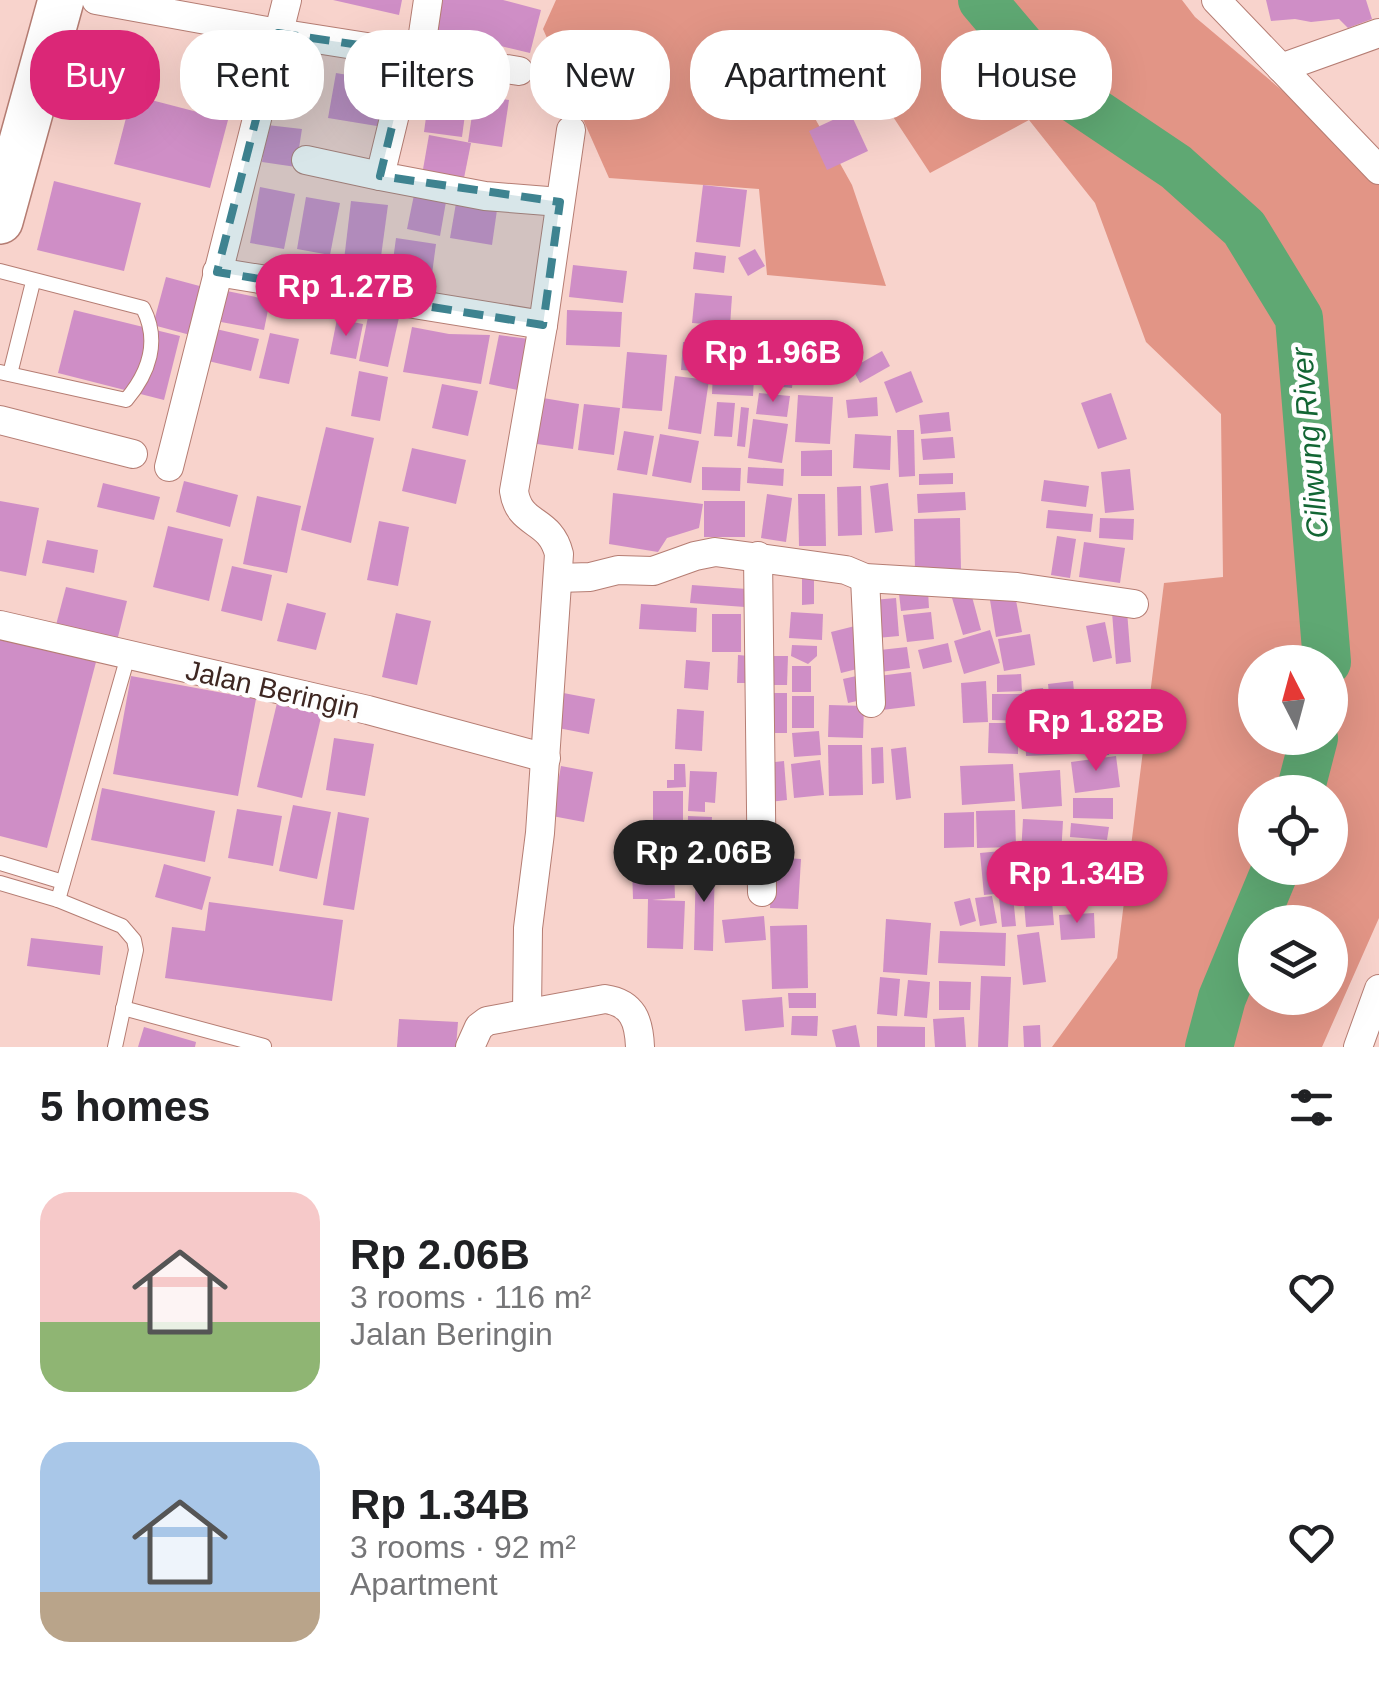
<!DOCTYPE html>
<meta charset="utf-8">
<style>
body{margin:0;font-family:Arial,sans-serif;background:#f6f6f6;color:#202124;height:100vh;display:flex;flex-direction:column;font-size:38px;white-space:nowrap}
*{box-sizing:border-box;margin:0}
p{font-size:32px;color:#757577}
.icon{flex:none;width:55px;height:55px;fill:none;stroke:currentColor;stroke-width:2;stroke-linecap:round;stroke-linejoin:round}
.map{position:relative;height:1047px;overflow:hidden}
.details{display:flex;flex-direction:column;background:#fff;flex:1}
.details>*{flex:none}
.hud{position:absolute;left:30px;top:30px;width:1320px;height:90px;display:flex;gap:20px}
.needle{width:65px;rotate:354deg}
.fabs{position:absolute;left:1238px;top:645px;display:grid;gap:20px}
.fabs a{display:grid;place-items:center;width:110px;height:110px;border-radius:50%;background:#fff;box-shadow:0 10px 40px #0002;font-size:50px}
.price{position:absolute;translate:-50% -85px;padding:0 22px;border-radius:35px;background:#db2777;color:#fff;font-size:32px;line-height:65px;filter:drop-shadow(0 2px 5px #0008)}
.price::after{content:'';position:absolute;left:50%;top:60px;width:30px;height:22px;margin-left:-15px;background:inherit;clip-path:polygon(0 0,100% 0,50% 100%)}
.price.current{background:#222;color:#fff}
ul{padding:0;list-style:none}
li{display:flex;align-items:center;gap:30px;height:250px;padding:0 40px}
li span{display:grid;place-items:center;flex:none;width:280px;height:200px;border-radius:30px;color:#555}
li>.icon{margin-inline-start:auto}
span .icon{width:120px;height:120px;fill:#fffc;stroke-width:1}
li b{font-size:42px}
h2{display:flex;justify-content:space-between;align-items:center;height:120px;padding:0 40px;font-size:42px}
.pill{padding:0 35px;border-radius:40px;background:#fff;box-shadow:0 10px 40px #0002;font-size:35px;line-height:90px}
.pill.current{background:#db2777;color:#fff}
.map>svg:first-child{display:block}
.green{fill:#e29586;fill-rule:evenodd}
.lines{fill:none;stroke-linecap:round;stroke-linejoin:round}
.river{stroke:#5fa873;stroke-width:48}
.building{fill:#cf8ec6}
.service-casing{stroke:#b57d73;stroke-width:16}
.minor-casing{stroke:#b57d73;stroke-width:30}
.trunk-casing{stroke:#b57d73;stroke-width:48}
.service{stroke:#fff;stroke-width:14}
.minor{stroke:#fff;stroke-width:28}
.trunk{stroke:#fff;stroke-width:45}
.marked{fill:#3e8390;fill-opacity:0.2;stroke:#3e8390;stroke-width:8;stroke-dasharray:20 12;stroke-linejoin:round}
.labels{text-anchor:middle;stroke-width:9;stroke-linejoin:round;paint-order:stroke}
.street-label{font-size:28px;fill:#3e2722;stroke:#fefefe}
.water-label{font-size:30px;font-style:italic;fill:#126533;stroke:#fefefe}
</style>
<div class="map">
<svg width="1379" height="1047" viewBox="0 0 1379 1047">
<rect width="100%" height="100%" fill="#f8d3cc"/>
<path class="green" d="M556,0H1182L1195,17L1379,172V918L1322,1047H1052L1117,958L1164,583L1223,577L1221,414L1146,342L1095,203L1029,120L930,173L861,68L797,86L852,185L886,286L767,275L759,189L609,178L543,29ZM1255,662H1330V738H1255ZM1255,792H1330V868H1255ZM1255,922H1330V998H1255Z"/>
<g class="lines">
<g class="river">
<path d="M982,0L1054,85L1176,167L1244,228L1299,318L1327,662"/>
<path d="M1300,792L1314,738"/>
<path d="M1209,1047L1222,998L1276,868"/>
</g>
</g>
<g class="building">
<path d="M333,0H402L399,15Z"/>
<path d="M441,0H503L541,10L530,53L433,30Z"/>
<path d="M1266,0H1366L1372,19L1348,28L1339,19L1311,22L1295,19L1271,21Z"/>
<path d="M336,73L378,80L377,86L395,91L389,128L328,118Z"/>
<path d="M432,73L470,77L462,137L424,132Z"/>
<path d="M132,95L228,120L210,188L114,164Z"/>
<path d="M475,95L509,100L502,147L468,142Z"/>
<path d="M850,112L868,151L827,170L809,131Z"/>
<path d="M267,125L302,129L296,167L262,162Z"/>
<path d="M429,135L471,143L463,183L422,175Z"/>
<path d="M54,181L141,203L124,271L37,250Z"/>
<path d="M703,185L747,190L740,247L696,242Z"/>
<path d="M260,187L295,194L284,249L250,243Z"/>
<path d="M415,190L447,196L440,236L407,229Z"/>
<path d="M306,197L340,203L330,255L297,249Z"/>
<path d="M351,201L388,205L380,264L344,260Z"/>
<path d="M456,203L497,210L492,245L450,238Z"/>
<path d="M396,238L436,244L430,289L390,283Z"/>
<path d="M755,249L765,266L748,276L738,258Z"/>
<path d="M695,252L726,256L724,273L693,269Z"/>
<path d="M573,265L627,271L623,303L569,297Z"/>
<path d="M166,277L207,288L194,336L153,325Z"/>
<path d="M227,291L270,300L264,330L221,322Z"/>
<path d="M695,293L732,296L730,326L692,323Z"/>
<path d="M370,307L400,313L388,367L359,361Z"/>
<path d="M74,310L180,336L164,400L58,373Z"/>
<path d="M567,310L622,312L620,347L566,345Z"/>
<path d="M337,319L363,324L356,359L330,354Z"/>
<path d="M412,327L449,334L490,335L481,384L403,372Z"/>
<path d="M815,327L829,339L816,354L802,341Z"/>
<path d="M216,329L259,339L251,371L208,361Z"/>
<path d="M270,333L299,339L289,384L259,378Z"/>
<path d="M499,335L537,340L527,392L489,384Z"/>
<path d="M714,337L756,339L753,396L712,394L713,372L681,370L683,342L712,343L713,358Z"/>
<path d="M765,346L796,350L792,388L761,385Z"/>
<path d="M882,351L890,366L860,383L852,368Z"/>
<path d="M627,352L667,355L662,411L622,408Z"/>
<path d="M359,371L388,377L380,421L351,416Z"/>
<path d="M911,371L923,402L896,413L884,382Z"/>
<path d="M675,376L709,380L701,434L668,429Z"/>
<path d="M442,384L478,391L468,436L432,428Z"/>
<path d="M759,393L790,396L787,417L756,414Z"/>
<path d="M1111,393L1127,439L1098,449L1081,403Z"/>
<path d="M798,395L833,397L830,444L795,442Z"/>
<path d="M537,397L579,404L573,449L530,443Z"/>
<path d="M877,397L878,416L848,418L846,400Z"/>
<path d="M717,402L735,403L732,437L714,436Z"/>
<path d="M584,404L620,408L614,455L578,450Z"/>
<path d="M741,407L749,408L745,447L737,446Z"/>
<path d="M949,412L951,431L921,434L919,415Z"/>
<path d="M753,419L788,424L782,463L748,458Z"/>
<path d="M326,427L374,438L351,543L301,530Z"/>
<path d="M897,430H914L915,476L899,477Z"/>
<path d="M624,431L654,436L647,475L617,470Z"/>
<path d="M660,434L699,441L691,483L652,476Z"/>
<path d="M855,434L891,436L890,470L853,468Z"/>
<path d="M953,437L955,458L923,460L921,439Z"/>
<path d="M412,448L466,460L456,504L402,491Z"/>
<path d="M832,450V476H801V451Z"/>
<path d="M702,467L741,468L740,491L702,490Z"/>
<path d="M748,467L784,469L783,486L747,483Z"/>
<path d="M1130,469L1134,510L1105,513L1101,472Z"/>
<path d="M953,473V484L919,485V474Z"/>
<path d="M1044,480L1089,486L1086,507L1041,501Z"/>
<path d="M184,481L238,495L230,527L176,512Z"/>
<path d="M103,483L160,497L154,520L97,507Z"/>
<path d="M888,483L893,531L875,533L870,486Z"/>
<path d="M861,486L862,535L838,536L837,487Z"/>
<path d="M965,492L966,510L918,513L917,494Z"/>
<path d="M613,493L703,504L699,528L667,538L658,552L609,544Z"/>
<path d="M767,494L792,498L786,542L761,538Z"/>
<path d="M798,494H825L826,546H799Z"/>
<path d="M257,496L301,506L287,573L243,564Z"/>
<path d="M0,501L39,508L26,576L0,571Z"/>
<rect x="704" y="501" width="41" height="36"/>
<path d="M1048,510L1093,514L1091,532L1046,528Z"/>
<path d="M960,518L961,570L915,571L914,519Z"/>
<path d="M1100,518L1134,519L1133,540L1099,538Z"/>
<path d="M379,521L409,527L398,586L367,580Z"/>
<path d="M168,526L223,539L209,601L153,587Z"/>
<path d="M1057,536L1076,539L1070,578L1051,575Z"/>
<path d="M47,540L98,550L94,573L42,563Z"/>
<path d="M1084,542L1125,548L1120,583L1079,577Z"/>
<path d="M232,566L272,575L262,621L221,611Z"/>
<path d="M802,574H814V604L802,605Z"/>
<path d="M692,585L747,589L745,607L690,603Z"/>
<path d="M66,587L127,601L117,641L56,625Z"/>
<path d="M1014,590L1022,632L996,637L989,594Z"/>
<path d="M928,591L929,608L901,611L899,594Z"/>
<path d="M971,593L981,630L963,635L952,598Z"/>
<path d="M896,598L899,636L877,638L873,600Z"/>
<path d="M287,603L326,613L316,650L277,641Z"/>
<path d="M641,604L697,608L696,632L639,629Z"/>
<path d="M1127,611L1131,662L1116,664L1112,612Z"/>
<path d="M791,612L823,614L822,640L789,638Z"/>
<path d="M931,612L934,639L907,642L903,615Z"/>
<path d="M396,613L431,621L417,685L382,677Z"/>
<rect x="712" y="614" width="29" height="38"/>
<path d="M1105,622L1112,658L1093,662L1086,626Z"/>
<path d="M855,626L865,667L841,673L831,632Z"/>
<path d="M990,630L1000,663L964,674L954,641Z"/>
<path d="M1030,634L1035,665L1004,671L998,639Z"/>
<path d="M0,637L96,662L47,848L0,836Z"/>
<path d="M948,643L952,662L923,669L918,650Z"/>
<path d="M792,645L817,646V656L808,664L791,656Z"/>
<path d="M907,647L910,668L873,673L871,651Z"/>
<path d="M738,655L749,656L748,683H737Z"/>
<path d="M762,656H788L787,685H762Z"/>
<path d="M686,660L710,662L708,690L684,688Z"/>
<rect x="792" y="666" width="19" height="26"/>
<path d="M911,672L915,706L882,710L878,676Z"/>
<path d="M1021,674L1022,691L997,692V675Z"/>
<path d="M861,675L866,699L848,703L843,679Z"/>
<path d="M131,676L256,699L238,796L113,774Z"/>
<path d="M986,681L988,722L963,723L961,683Z"/>
<path d="M1073,681L1076,712L1051,715L1048,684Z"/>
<path d="M1043,688L1047,715L1028,717L1025,690Z"/>
<path d="M558,692L595,699L589,734L558,728Z"/>
<rect x="762" y="693" width="25" height="40"/>
<path d="M992,694H1023L1022,721L992,720Z"/>
<rect x="792" y="696" width="22" height="32"/>
<path d="M277,703L322,713L302,798L257,787Z"/>
<path d="M829,705L864,706L863,738L828,737Z"/>
<path d="M677,709L704,711L702,751L675,749Z"/>
<path d="M1071,720L1073,754L1026,756L1025,722Z"/>
<path d="M989,723H1018V754L988,753Z"/>
<path d="M819,731L821,755L794,757L792,733Z"/>
<path d="M1076,734L1110,735L1109,755L1076,754Z"/>
<path d="M334,738L374,744L365,796L326,790Z"/>
<path d="M828,745H862L863,795L829,796Z"/>
<path d="M883,747L884,783L872,784L871,748Z"/>
<path d="M906,747L911,798L896,800L891,749Z"/>
<path d="M1116,756L1120,787L1075,793L1071,762Z"/>
<path d="M820,760L824,795L794,798L791,764Z"/>
<path d="M784,761L787,800L769,802L766,763Z"/>
<path d="M674,764H685L686,787L667,788V780H674Z"/>
<path d="M1013,764L1015,801L962,805L960,766Z"/>
<path d="M561,766L593,772L584,822L552,816Z"/>
<path d="M1060,770L1062,806L1022,809L1019,773Z"/>
<path d="M690,771L717,772L715,803L705,802V812L688,811Z"/>
<path d="M102,788L215,811L205,862L91,840Z"/>
<rect x="653" y="791" width="30" height="40"/>
<path d="M1073,798H1113V819L1073,818Z"/>
<path d="M293,805L331,812L317,879L279,871Z"/>
<path d="M237,809L282,816L273,866L228,858Z"/>
<path d="M1015,810L1016,847L977,848L976,811Z"/>
<path d="M338,812L369,818L354,910L323,905Z"/>
<path d="M974,812V847L944,848V813Z"/>
<path d="M688,816L712,817L710,856L687,855Z"/>
<path d="M1023,819L1063,821L1061,856L1021,854Z"/>
<path d="M1071,823L1109,827L1107,840L1070,837Z"/>
<path d="M1071,842L1121,846L1120,865L1070,862Z"/>
<path d="M1012,850L1016,892L984,895L980,853Z"/>
<path d="M772,857L801,859L798,909L770,908Z"/>
<path d="M696,859L715,860L713,951L694,950Z"/>
<path d="M164,864L211,877L202,910L155,897Z"/>
<path d="M1049,865L1054,925L1026,927L1021,868Z"/>
<path d="M674,866L675,898L652,900L685,901L683,949L647,948L648,899H633L632,867Z"/>
<path d="M1085,868L1088,903L1059,905L1056,870Z"/>
<path d="M992,896L997,923L980,926L975,898Z"/>
<path d="M1013,896L1016,926L1002,927L999,897Z"/>
<path d="M970,898L976,921L960,926L954,902Z"/>
<path d="M209,902L343,920L332,1001L165,978L172,927L205,931Z"/>
<path d="M1094,913L1095,938L1061,940L1059,915Z"/>
<path d="M764,916L766,940L725,943L722,920Z"/>
<path d="M886,919L931,923L927,975L883,972Z"/>
<path d="M807,925L808,988L772,989L770,926Z"/>
<path d="M940,931L1006,933L1005,966L938,963Z"/>
<path d="M1039,932L1046,982L1023,985L1017,935Z"/>
<path d="M31,938L103,946L100,975L27,966Z"/>
<path d="M981,976L1011,977L1008,1047H978Z"/>
<path d="M880,977L900,979L897,1016L877,1014Z"/>
<path d="M908,980L930,982L927,1018L904,1016Z"/>
<path d="M939,981L971,982L970,1010H939Z"/>
<path d="M788,993H816V1008H789Z"/>
<path d="M782,997L784,1027L745,1031L742,1000Z"/>
<path d="M792,1016H818L817,1036L791,1035Z"/>
<path d="M964,1017L966,1047H935L933,1019Z"/>
<path d="M399,1019L458,1022L456,1047H397Z"/>
<path d="M856,1025L860,1047H836L832,1030Z"/>
<path d="M1040,1025L1041,1047H1024L1023,1026Z"/>
<path d="M877,1026L925,1027V1047H877Z"/>
<path d="M144,1027L196,1042L195,1047H138Z"/>
</g>
<g class="lines">
<g class="service-casing">
<g id="service">
<path d="M0,271L143,308C160,341 149,373 126,400L0,372"/>
<path d="M10,374L33,282"/>
<path d="M0,863L63,882"/>
<path d="M0,883L58,900L122,926L134,940L136,950L115,1047"/>
<path d="M58,900L128,656"/>
<path d="M123,1008L264,1046"/>
</g>
</g>
<g class="minor-casing">
<g id="minor">
<path d="M96,0L278,33L519,71"/>
<path d="M428,0L420,54L404,77L380,176L485,196L560,202"/>
<path d="M1216,0L1379,170"/>
<path d="M1281,68L1379,33"/>
<path d="M306,160L380,176"/>
<path d="M217,272L543,325"/>
<path d="M0,420L133,454"/>
<path d="M169,467L287,0"/>
<path d="M758,556L762,892"/>
<path d="M558,578L590,577L618,570L653,571L695,556L715,552L846,570L865,578L1017,587L1134,604"/>
<path d="M865,578L871,703"/>
<path d="M0,625L368,710L546,758"/>
<path d="M527,1012L528,928L540,833L559,554C550,517 519,527 514,491L543,325L571,130"/>
<path d="M470,1047L479,1027L487,1021L605,999C633,1003 639,1021 640,1047"/>
<path d="M1358,1047L1379,989"/>
</g>
</g>
<g class="trunk-casing">
<path id="trunk" d="M0,221L61,0"/>
</g>
<use href="#service" class="service"/>
<use href="#minor" class="minor"/>
<use href="#trunk" class="trunk"/>
</g>
<path class="marked" d="M278,33L420,54L404,77L380,176L560,202L543,325L217,272Z"/>
<g class="labels">
<g class="street-label">
<text transform="translate(273 689) rotate(13)" y="10">Jalan Beringin</text>
</g>
<g class="water-label">
<text transform="translate(1310 443) rotate(-95)" y="10">Ciliwung River</text>
</g>
</g>
</svg>
<div class="fabs">
<a><svg class="needle" viewBox="-14 -14 28 28"><path d="M0-13l5 13h-10z" fill="#e53935"/><path d="M0 13l5-13h-10z" fill="#757577"/></svg></a>
<a><svg class="icon" aria-label="locate" viewBox="0 0 24 24"><circle cx="12" cy="12" r="6"/><path d="M12 2v4M12 18v4M2 12h4M18 12h4"/></svg></a>
<a><svg class="icon" aria-label="layers" viewBox="0 0 24 24"><path d="M12 4l9 5-9 5-9-5zM3 14l9 5 9-5"/></svg></a>
</div>
<b class="price" style="left:346px;top:339px">Rp 1.27B</b>
<b class="price" style="left:773px;top:405px">Rp 1.96B</b>
<b class="price" style="left:1096px;top:774px">Rp 1.82B</b>
<b class="price current" style="left:704px;top:905px">Rp 2.06B</b>
<b class="price" style="left:1077px;top:926px">Rp 1.34B</b>
<div class="hud">
<a class="pill current">Buy</a>
<a class="pill">Rent</a>
<a class="pill">Filters</a>
<a class="pill">New</a>
<a class="pill">Apartment</a>
<a class="pill">House</a>
</div>
</div>
<section class="details">
<h2>5 homes<svg class="icon" aria-label="filters" viewBox="0 0 24 24"><path d="M4 7h16M4 17h16"/><circle cx="9" cy="7" r="2"/><circle cx="15" cy="17" r="2"/></svg></h2>
<ul>
<li><span style="background:linear-gradient(#f6c9c9 65%,#8fb573 0)"><svg class="icon" aria-label="home" viewBox="0 0 24 24"><path d="M3 11l9-7 9 7M6 9v11h12V9"/></svg></span><div><b>Rp 2.06B</b><p>3 rooms · 116 m²</p><p>Jalan Beringin</p></div><svg class="icon" aria-label="heart" viewBox="0 0 24 24"><path d="M12 20l-8-8c-3-5 5-10 8-4 3-6 11-1 8 4z"/></svg></li>
<li><span style="background:linear-gradient(#a9c7e8 75%,#b9a48a 0)"><svg class="icon" aria-label="home" viewBox="0 0 24 24"><path d="M3 11l9-7 9 7M6 9v11h12V9"/></svg></span><div><b>Rp 1.34B</b><p>3 rooms · 92 m²</p><p>Apartment</p></div><svg class="icon" aria-label="heart" viewBox="0 0 24 24"><path d="M12 20l-8-8c-3-5 5-10 8-4 3-6 11-1 8 4z"/></svg></li>
</ul>
</section>
